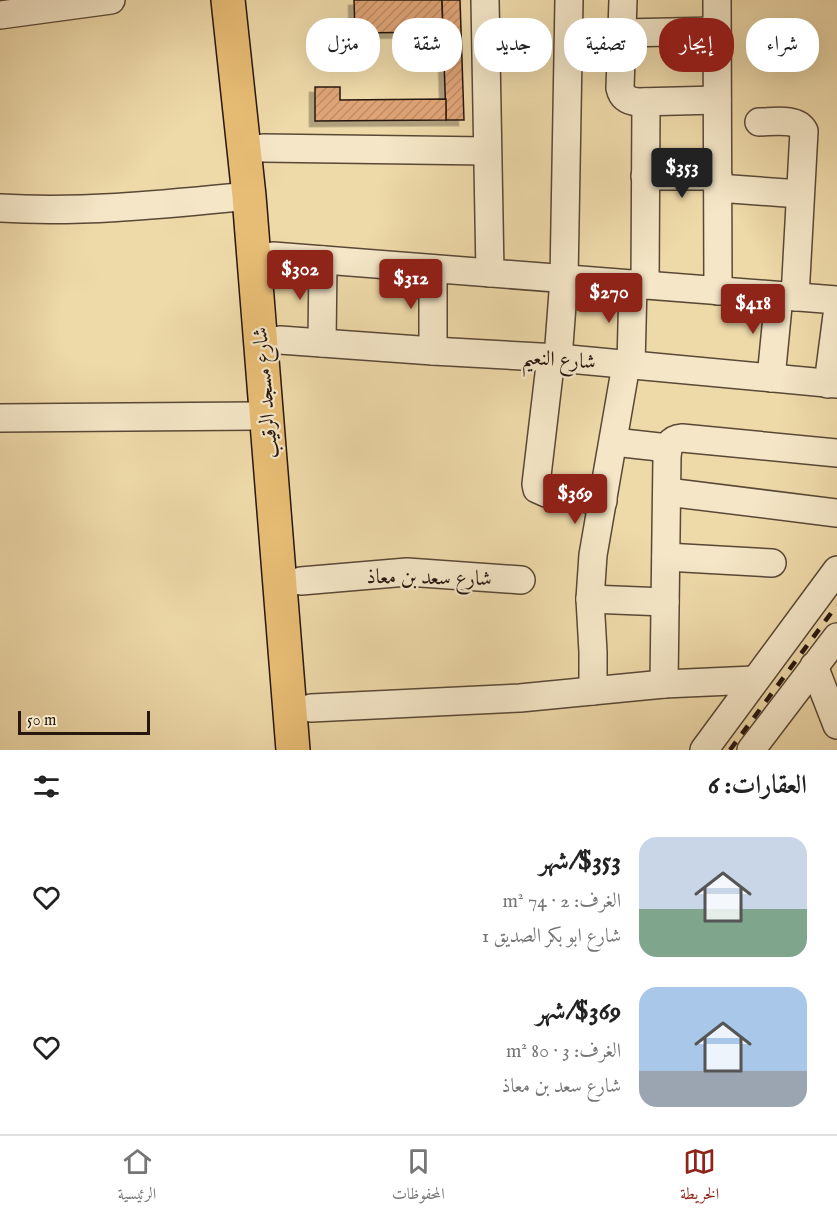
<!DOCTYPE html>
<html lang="ar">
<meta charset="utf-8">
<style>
body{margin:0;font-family:"IM FELL English",Amiri,serif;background:#f6f6f6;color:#222;direction:rtl;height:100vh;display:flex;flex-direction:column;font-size:22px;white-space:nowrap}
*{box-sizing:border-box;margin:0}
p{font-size:20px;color:#767676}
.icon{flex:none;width:33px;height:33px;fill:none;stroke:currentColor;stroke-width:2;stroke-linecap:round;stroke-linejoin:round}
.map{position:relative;height:750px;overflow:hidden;direction:ltr}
.sheet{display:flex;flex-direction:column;background:#fff;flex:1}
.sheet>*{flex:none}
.hud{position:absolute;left:18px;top:18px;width:801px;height:54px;direction:rtl;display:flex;gap:12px}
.scale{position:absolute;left:18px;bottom:15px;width:132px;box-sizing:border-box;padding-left:6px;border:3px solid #27170f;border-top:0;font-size:16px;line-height:21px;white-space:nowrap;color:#27170f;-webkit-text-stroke:4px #f4e6c7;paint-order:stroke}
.price{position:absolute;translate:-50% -51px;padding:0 14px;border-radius:6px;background:#8f2418;color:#fff;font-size:20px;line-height:39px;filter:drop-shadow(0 2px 3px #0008)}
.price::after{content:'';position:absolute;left:50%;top:36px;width:18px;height:14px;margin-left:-9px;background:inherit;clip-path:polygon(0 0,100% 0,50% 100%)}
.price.selected{background:#222;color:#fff}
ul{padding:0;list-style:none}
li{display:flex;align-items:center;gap:18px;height:150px;padding:0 30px}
li span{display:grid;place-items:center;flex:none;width:168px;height:120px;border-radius:18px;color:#555}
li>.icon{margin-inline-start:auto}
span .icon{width:72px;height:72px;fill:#fffc;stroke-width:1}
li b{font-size:26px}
h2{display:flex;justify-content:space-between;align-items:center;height:72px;padding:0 30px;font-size:26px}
.pill{padding:0 21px;border-radius:24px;background:#fff;box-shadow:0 6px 24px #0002;font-size:21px;line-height:54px}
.pill.selected{background:#8f2418;color:#fff}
.menu{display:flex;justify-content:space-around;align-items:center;height:84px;border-top:2px solid #e0e0e0;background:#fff;font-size:16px;color:#767676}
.menu a{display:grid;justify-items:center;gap:3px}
.menu .selected{color:#8f2418}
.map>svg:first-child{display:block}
.building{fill:url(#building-hatch);stroke:#27170f;stroke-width:1.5;filter:url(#shadow)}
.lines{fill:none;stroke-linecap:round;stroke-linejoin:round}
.minor-casing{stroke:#594836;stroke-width:30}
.major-casing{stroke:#27170f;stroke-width:36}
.minor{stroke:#f4e6c7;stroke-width:27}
.major{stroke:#e7bc74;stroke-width:33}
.rail{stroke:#27170f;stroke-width:4.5;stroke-dasharray:10 10;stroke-linecap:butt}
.labels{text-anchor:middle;stroke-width:4.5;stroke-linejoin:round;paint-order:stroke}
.street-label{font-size:21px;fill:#27170f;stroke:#f4e6c7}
</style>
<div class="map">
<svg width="837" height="750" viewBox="0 0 837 750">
<defs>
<pattern id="building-hatch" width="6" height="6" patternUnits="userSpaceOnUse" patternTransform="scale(1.5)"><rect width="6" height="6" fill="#dfa476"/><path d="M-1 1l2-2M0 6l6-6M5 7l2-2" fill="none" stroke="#bf8c65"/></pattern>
<filter id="shadow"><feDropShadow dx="-5.5" dy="5.5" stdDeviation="0" flood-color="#0004"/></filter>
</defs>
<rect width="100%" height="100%" fill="#eed9a9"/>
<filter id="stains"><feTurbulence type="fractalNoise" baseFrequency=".00333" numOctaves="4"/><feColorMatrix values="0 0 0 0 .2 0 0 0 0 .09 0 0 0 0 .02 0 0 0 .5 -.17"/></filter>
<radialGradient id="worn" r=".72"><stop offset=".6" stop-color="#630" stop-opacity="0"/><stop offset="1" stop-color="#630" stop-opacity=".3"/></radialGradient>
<g class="building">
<path d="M354,0H442L443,32L355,33Z"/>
<path d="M442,0H460L464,120H446Z"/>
<path d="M315,87H340V100L446,99V120L315,121Z"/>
</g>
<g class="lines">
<g class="minor-casing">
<g id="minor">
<path d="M485,0L490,273"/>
<path d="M623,0L620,88C622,97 628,101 638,102L717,100"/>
<path d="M717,0L718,291"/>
<path d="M0,15L111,0"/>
<path d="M622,33L717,31"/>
<path d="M759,122C772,122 797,117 804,131L795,297"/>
<path d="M263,148L487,151"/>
<path d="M645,176H718"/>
<path d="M718,188L800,194"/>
<path d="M0,208C84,213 166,204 249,196"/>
<path d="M273,256L837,300"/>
<path d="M645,285L646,102"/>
<path d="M280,340L433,351L558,358L837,384"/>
<path d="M322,343L323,260"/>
<path d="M433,351V269"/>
<path d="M551,357L536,484L537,489L546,493L603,501"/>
<path d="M558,358L564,279L569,0"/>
<path d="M631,365L633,284"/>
<path d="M771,378L779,296"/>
<path d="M828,384L837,315"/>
<path d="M0,418L267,416"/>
<path d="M614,442L668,448"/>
<path d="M667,492L837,513"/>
<path d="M666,557L772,563"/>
<path d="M301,581L407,572L521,580"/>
<path d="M590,599L665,602"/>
<path d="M814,666L837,725"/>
<path d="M664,684L667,457C668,446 670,439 682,438L837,453"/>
<path d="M593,691V652L590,599L593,555L626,365"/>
<path d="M311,708L520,698L664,684L754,680"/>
<path d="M704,750L837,570"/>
<path d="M751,750L837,637"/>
</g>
</g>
<g class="major-casing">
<path id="major" d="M228,0L249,196L293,750"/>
</g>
<use href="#minor" class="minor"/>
<use href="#major" class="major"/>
<path class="rail" d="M730,750L837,605"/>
</g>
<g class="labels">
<g class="street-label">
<text transform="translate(559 359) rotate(4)" y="7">شارع النعيم</text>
<text transform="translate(265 393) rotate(-95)" y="7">شارع مسجد الرقيب</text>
<text transform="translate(429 577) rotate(1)" y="7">شارع سعد بن معاذ</text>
</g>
</g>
<rect width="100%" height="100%" filter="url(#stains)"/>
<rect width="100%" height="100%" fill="url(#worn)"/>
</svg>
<div class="scale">50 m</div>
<b class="price selected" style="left:682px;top:199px">$353</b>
<b class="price" style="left:300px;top:301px">$302</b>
<b class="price" style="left:411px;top:310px">$312</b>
<b class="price" style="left:609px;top:324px">$270</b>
<b class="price" style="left:753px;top:335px">$418</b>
<b class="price" style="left:575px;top:525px">$369</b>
<div class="hud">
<a class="pill">شراء</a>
<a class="pill selected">إيجار</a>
<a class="pill">تصفية</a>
<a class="pill">جديد</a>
<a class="pill">شقة</a>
<a class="pill">منزل</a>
</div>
</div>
<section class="sheet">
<h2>العقارات: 6<svg class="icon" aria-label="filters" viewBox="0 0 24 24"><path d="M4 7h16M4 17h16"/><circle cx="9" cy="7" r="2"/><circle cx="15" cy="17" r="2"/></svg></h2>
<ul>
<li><span style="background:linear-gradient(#c9d6e8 60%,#7fa58c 0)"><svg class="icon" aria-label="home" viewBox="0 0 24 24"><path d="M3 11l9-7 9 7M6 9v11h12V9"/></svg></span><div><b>$353/شهر</b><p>الغرف: 2 · 74 m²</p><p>شارع ابو بكر الصديق 1</p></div><svg class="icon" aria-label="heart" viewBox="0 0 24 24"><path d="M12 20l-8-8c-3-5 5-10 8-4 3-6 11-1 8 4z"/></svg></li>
<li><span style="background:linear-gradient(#a9c7e8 70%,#9aa5b1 0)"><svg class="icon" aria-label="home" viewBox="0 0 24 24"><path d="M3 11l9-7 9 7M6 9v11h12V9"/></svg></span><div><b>$369/شهر</b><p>الغرف: 3 · 80 m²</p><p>شارع سعد بن معاذ</p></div><svg class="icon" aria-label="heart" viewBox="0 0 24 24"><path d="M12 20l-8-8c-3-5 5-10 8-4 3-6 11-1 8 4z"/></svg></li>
</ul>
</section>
<nav class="menu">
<a class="selected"><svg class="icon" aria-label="map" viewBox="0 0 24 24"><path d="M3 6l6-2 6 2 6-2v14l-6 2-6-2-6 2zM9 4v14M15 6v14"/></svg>الخريطة</a>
<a><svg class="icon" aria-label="saved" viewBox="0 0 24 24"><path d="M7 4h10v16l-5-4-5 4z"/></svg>المحفوظات</a>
<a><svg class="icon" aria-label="home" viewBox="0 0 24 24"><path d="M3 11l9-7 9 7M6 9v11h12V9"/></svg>الرئيسية</a>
</nav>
